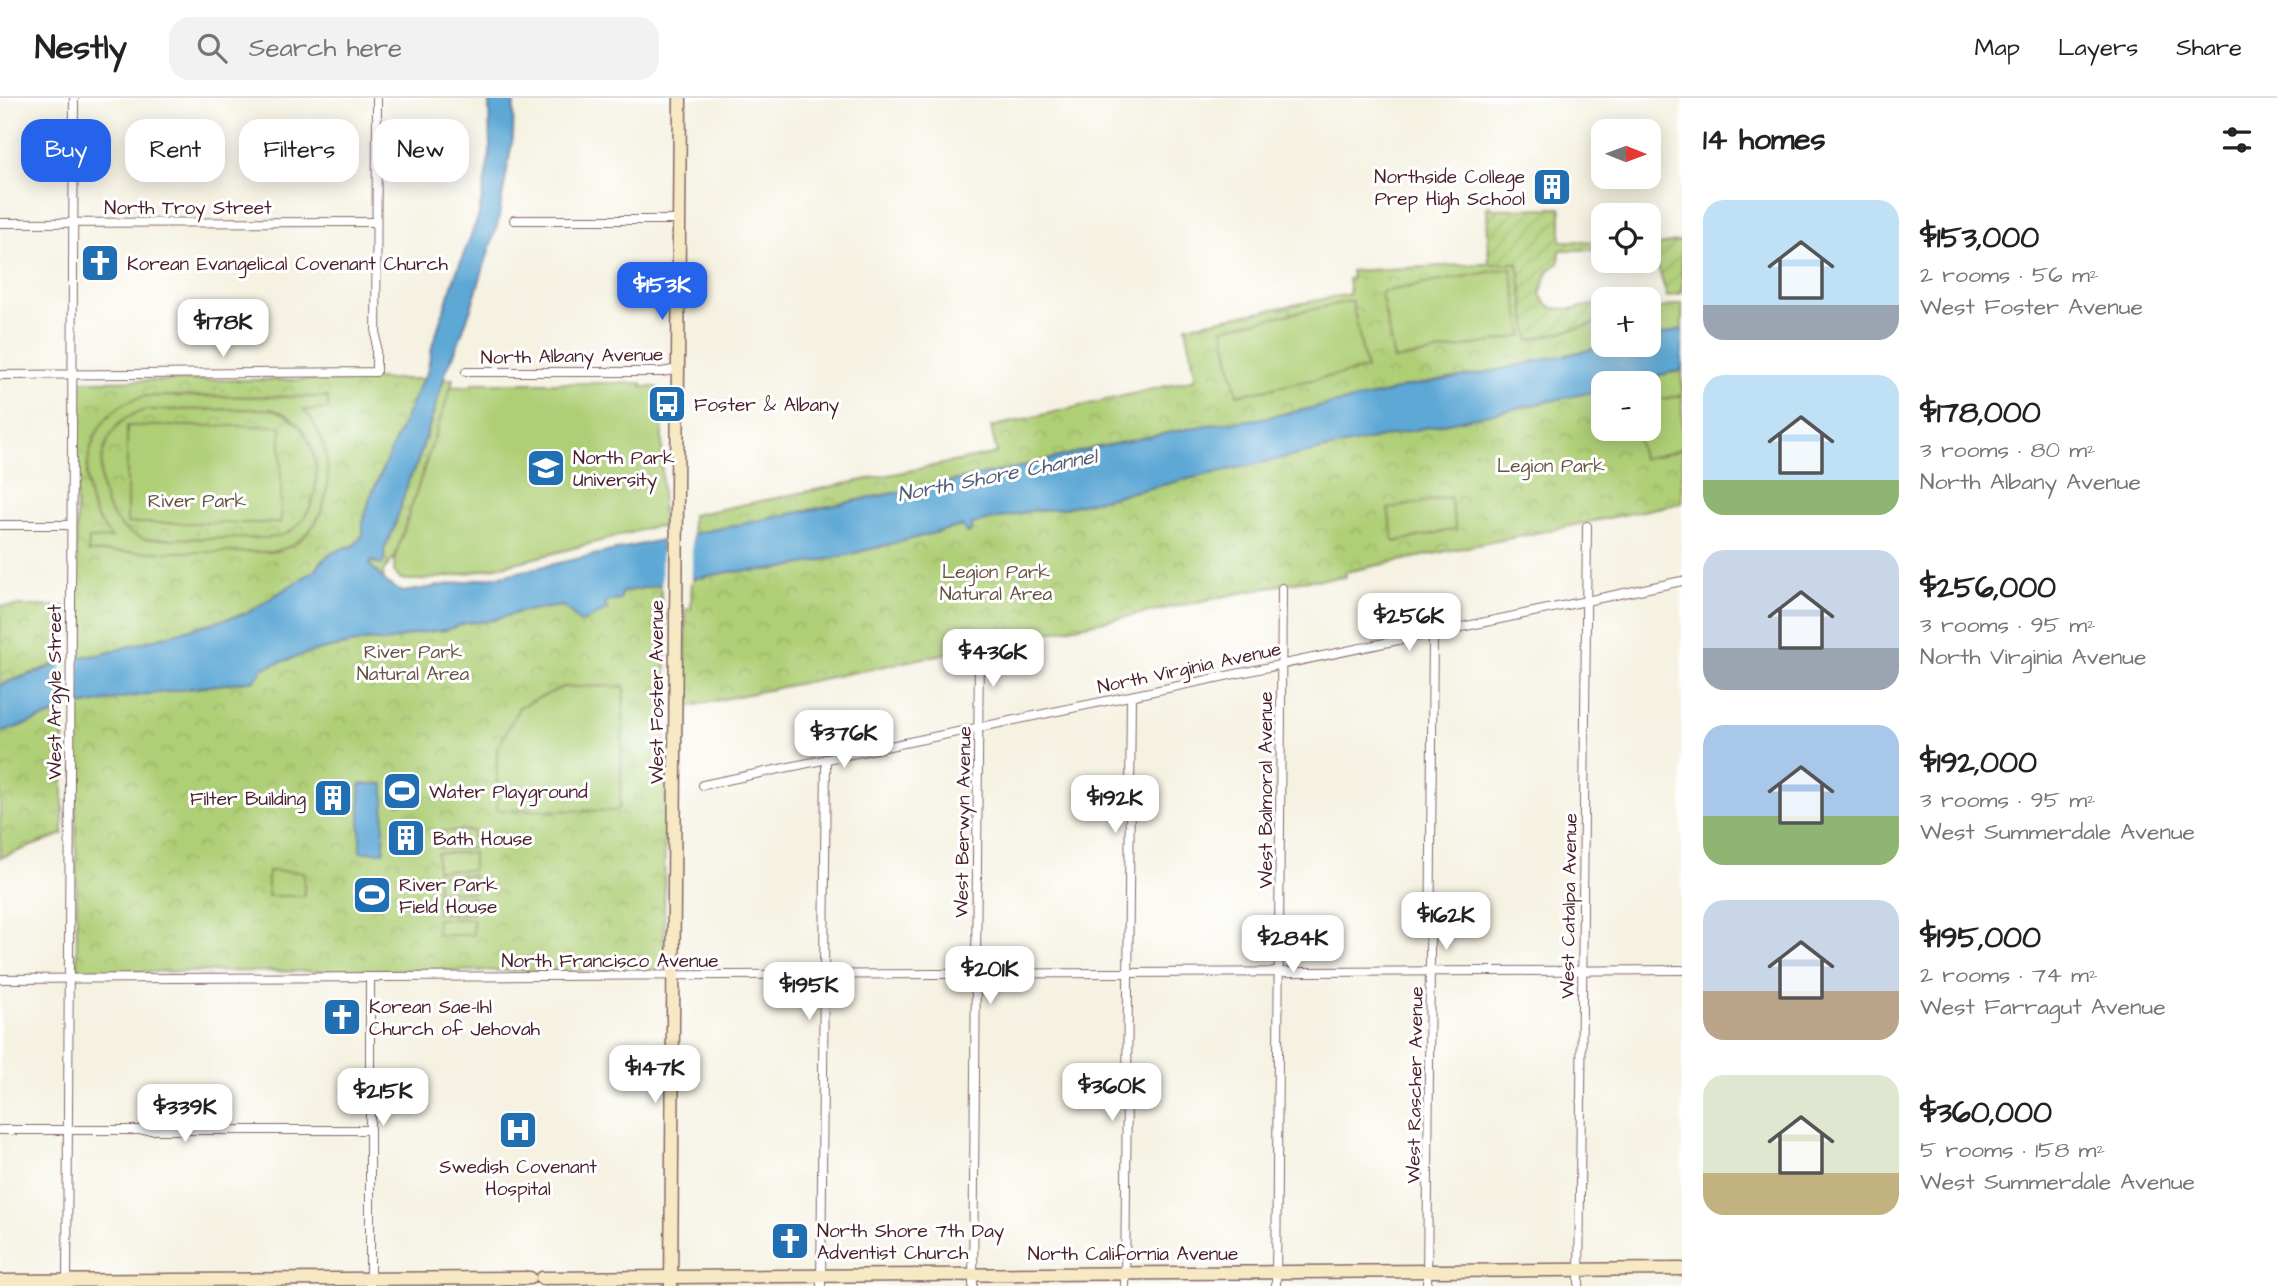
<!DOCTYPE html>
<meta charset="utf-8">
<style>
body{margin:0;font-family:"Architects Daughter",sans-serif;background:#f2f2f2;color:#222;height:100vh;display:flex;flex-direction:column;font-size:26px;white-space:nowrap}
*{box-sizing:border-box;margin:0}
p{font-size:23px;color:#767676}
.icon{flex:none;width:38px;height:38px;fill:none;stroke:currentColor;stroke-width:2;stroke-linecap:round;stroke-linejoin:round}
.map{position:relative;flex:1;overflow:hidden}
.panel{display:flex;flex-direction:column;background:#fff;width:595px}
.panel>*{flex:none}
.guide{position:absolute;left:21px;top:21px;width:665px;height:63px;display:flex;gap:14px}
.needle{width:46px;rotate:91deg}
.buttons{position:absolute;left:1591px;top:21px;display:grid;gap:14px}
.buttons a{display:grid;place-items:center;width:70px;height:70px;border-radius:14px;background:#fff;box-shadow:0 4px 18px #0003;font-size:35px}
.price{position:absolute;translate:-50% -60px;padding:0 16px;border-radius:14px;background:#fff;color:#222;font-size:23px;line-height:46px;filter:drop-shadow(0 2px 4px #0008)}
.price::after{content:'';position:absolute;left:50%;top:42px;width:21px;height:16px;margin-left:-10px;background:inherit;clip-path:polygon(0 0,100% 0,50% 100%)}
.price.current{background:#2563eb;color:#fff}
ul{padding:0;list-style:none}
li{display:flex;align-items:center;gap:21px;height:175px;padding:0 21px}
li span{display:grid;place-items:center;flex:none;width:196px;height:140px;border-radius:21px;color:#555}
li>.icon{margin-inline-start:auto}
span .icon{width:84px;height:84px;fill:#fffc;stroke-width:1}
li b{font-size:30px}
h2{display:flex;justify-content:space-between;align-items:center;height:84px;padding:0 21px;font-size:30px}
.chip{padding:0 24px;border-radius:21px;background:#fff;box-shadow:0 4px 18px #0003;font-size:24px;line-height:63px}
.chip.current{background:#2563eb;color:#fff}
header{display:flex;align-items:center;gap:42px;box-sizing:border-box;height:98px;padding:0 35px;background:#fff;border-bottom:2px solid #e0e0e0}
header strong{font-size:33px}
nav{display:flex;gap:38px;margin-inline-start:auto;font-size:24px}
.search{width:490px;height:63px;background:#f2f2f2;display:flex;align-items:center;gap:18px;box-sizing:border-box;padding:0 24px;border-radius:21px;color:#767676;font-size:26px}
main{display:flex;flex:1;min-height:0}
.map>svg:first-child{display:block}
.grass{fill:url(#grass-tufts);stroke:#7c7750;stroke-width:2}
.park{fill:url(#park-crowns);stroke:#7c7750;stroke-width:2}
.garden{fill:url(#garden-furrows);stroke:#7c7750;stroke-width:2}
.pitch{fill:#afcf76;stroke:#7c7750;stroke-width:2;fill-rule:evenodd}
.water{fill:#5da8d5;stroke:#546480;stroke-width:2}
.pier{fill:#f5f2e2}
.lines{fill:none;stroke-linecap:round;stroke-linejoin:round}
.street-casing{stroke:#86696b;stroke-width:10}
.secondary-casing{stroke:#86696b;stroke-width:15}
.street{stroke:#fff;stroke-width:8}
.secondary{stroke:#f6e9c3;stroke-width:12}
.labels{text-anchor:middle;stroke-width:6;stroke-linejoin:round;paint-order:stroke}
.poi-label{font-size:19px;fill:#4a1f2b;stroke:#fff;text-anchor:start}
.street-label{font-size:19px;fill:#4a1f2b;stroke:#fff}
.park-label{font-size:19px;fill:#685442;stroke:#fff}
.water-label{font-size:21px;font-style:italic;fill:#535d77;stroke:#fff}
</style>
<header>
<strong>Nestly</strong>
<div class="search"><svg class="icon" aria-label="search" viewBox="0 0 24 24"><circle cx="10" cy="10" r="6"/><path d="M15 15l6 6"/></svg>Search here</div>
<nav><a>Map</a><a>Layers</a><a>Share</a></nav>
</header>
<main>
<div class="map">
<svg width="1682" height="1188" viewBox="0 0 1682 1188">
<defs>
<pattern id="grass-tufts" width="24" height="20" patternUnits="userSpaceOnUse" patternTransform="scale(1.75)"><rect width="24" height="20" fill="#afcf76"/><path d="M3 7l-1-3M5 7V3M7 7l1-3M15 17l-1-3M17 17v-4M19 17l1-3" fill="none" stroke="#98b166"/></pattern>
<pattern id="park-crowns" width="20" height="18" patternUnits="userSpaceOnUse" patternTransform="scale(1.75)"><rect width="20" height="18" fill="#afcf76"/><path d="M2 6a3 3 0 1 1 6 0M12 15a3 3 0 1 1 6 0" fill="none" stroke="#98b166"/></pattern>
<pattern id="garden-furrows" width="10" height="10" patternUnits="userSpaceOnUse" patternTransform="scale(1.75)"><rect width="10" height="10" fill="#afcf76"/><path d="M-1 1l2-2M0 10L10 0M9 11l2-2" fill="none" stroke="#98b166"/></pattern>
</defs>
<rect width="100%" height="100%" fill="#fff"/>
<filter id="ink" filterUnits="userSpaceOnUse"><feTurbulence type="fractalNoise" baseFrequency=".0143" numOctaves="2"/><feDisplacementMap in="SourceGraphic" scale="14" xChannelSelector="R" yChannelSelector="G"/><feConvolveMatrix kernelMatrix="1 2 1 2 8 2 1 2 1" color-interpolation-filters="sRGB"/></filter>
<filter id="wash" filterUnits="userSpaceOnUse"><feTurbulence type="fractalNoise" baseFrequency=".00686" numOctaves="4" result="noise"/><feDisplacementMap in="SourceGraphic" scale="28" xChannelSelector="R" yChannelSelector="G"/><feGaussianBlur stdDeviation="1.57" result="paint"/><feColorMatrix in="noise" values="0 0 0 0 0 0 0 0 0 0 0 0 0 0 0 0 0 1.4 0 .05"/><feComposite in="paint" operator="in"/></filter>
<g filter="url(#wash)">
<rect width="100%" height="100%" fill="#f5f2e2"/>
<path class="grass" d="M444,281H453L451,289L395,459L383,473L384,485L369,466L370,464L383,465L385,461L384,452L394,430L409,381L418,363Z"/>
<g class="park">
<path d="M1518,164L1529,241L1603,224V247H1611L1484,275L1404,289L1387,295L1258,321L1207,327L1094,350L1012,371L692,436V417L997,355L991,329L1196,281L1186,228L1350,196L1348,181L1352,180L1351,173Z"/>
<path d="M1682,205V231L1649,240V213Z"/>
<path d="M1682,272V405L1345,474L1346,479L1299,483L685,609L686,511H691L692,481L729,474L778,471L843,458L962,428L967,435L970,434L972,426L1030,413L1064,410L1218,374L1603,291V331H1648V285H1625Z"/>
<path d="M424,281L419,289L370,400L363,426V437L354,448C340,450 322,458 317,471L247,515L99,557L79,559L81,546H76L77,304L80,283Z"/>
<path d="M661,487V517H666L664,864L660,872L81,874L77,869L75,633L79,632V608L127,599L254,582L263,570L311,554L370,542L384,544L417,535L446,532L465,525L489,523L523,513L620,501L622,494Z"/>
<path d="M0,508H64V546H61V564L0,587Z"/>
<path d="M61,614V632L63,633V736L0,760V635Z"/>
</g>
<g class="garden">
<path d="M1491,108V111L1561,110V143L1600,144L1603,152H1560L1559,165L1548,173L1540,197C1542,199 1545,205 1547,207C1557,215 1591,208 1603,205V224L1529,242L1518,165L1489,166L1487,109Z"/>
<path d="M1682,143V195L1667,199L1652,148Z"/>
</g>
<g class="pitch">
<path d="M1511,170L1523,238L1394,262L1381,194Z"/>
<path d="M1352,203L1366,271L1237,297L1223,230Z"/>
<path d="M472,285H642V289H656L662,295V430L655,428C613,439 429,493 399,480L394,473L395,459L451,289L472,288Z"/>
<path d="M1682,297V350L1674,354L1642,361L1636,331H1648L1649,304Z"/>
<path d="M146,298L328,299V311L304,312C342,353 337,443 271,454H88L89,441L112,440C106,433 100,426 96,418C74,372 93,307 146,298ZM271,311C321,321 332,404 292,432C284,438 275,439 266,440L145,441C85,427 85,318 150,312Z"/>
<rect x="127" y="328" width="154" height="97"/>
<path d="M1450,399L1456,431L1394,444L1388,411Z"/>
<path d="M624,588L620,709L615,713L497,712V651L519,609L563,589Z"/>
<rect x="438" y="733" width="35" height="17"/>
<rect x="437" y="755" width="36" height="17"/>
<path d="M268,773L304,774V798H268Z"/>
<path d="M438,777H473V794L437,793Z"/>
<path d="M437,799H473V816L437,815Z"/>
<rect x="437" y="821" width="36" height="16"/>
</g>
<g class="water">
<path d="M489,0H514L513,38L498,124L471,210L455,254L447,271L418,363L409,381L394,430L384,452L385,461L381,467L373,463L369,466C382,478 386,488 403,494L505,477L647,445L662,442L661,451L692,445V436L1012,371L1094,350L1207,327L1258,321L1387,295L1404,289L1484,275L1611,247H1648L1649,240L1682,231V272L1625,285H1603L1602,292L1218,374L1064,410L1030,413L972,426L970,434L967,435L962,428L843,458L778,471L729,474L692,481V473L661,480V487L622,494L620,502L605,504L607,512L580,525L564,508L523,513L489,523L465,525L446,532L417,535L384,544L370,542L311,554L263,570L255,582L127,599L79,608L0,635V587L79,559L99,557L247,515L317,471C322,458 340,450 354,448L363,437V426L370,400L419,289L427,275L433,245L455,178L479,117L490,54Z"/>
<path d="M399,680H405L408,685V703L402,706H398L395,700V685Z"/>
<rect x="360" y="686" width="24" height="68"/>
</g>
<g class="pier">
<path d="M692,433V484L689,483L688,477L665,482L664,488L661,490L662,439L665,441V447L688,442L689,435Z"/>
<path d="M79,555V612L61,618V561Z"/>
</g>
</g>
<g filter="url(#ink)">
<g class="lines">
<g class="street-casing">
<g id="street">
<path d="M514,122H679"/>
<path d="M0,125L376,124"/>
<path d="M466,274H662L678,271"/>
<path d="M0,277L376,274L377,0"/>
<path d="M0,427H70"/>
<path d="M703,687L1682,483"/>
<path d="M0,881L1682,872"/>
<path d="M0,1032H369"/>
<path d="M67,1185L74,0"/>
<path d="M370,1188V879"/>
<path d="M821,1188L826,661"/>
<path d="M973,1188L979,554"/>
<path d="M1125,1188L1131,599"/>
<path d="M1276,1188L1282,490"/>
<path d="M1427,1188L1433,535"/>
<path d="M1579,1188L1587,428"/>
</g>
</g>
<g class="secondary-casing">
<g id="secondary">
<path d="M542,1180L1682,1171"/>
<path d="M0,1183L530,1180"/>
<path d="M671,1188L680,0"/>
</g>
</g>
<use href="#street" class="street"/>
<use href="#secondary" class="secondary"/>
</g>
</g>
<defs>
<g id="building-square" transform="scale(2.0125)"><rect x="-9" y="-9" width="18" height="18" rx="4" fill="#1f6fb2" stroke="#fff"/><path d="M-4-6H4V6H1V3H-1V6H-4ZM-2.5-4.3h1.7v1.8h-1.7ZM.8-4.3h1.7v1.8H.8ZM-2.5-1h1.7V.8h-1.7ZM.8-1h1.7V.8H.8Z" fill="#fff"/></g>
<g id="church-square" transform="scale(2.0125)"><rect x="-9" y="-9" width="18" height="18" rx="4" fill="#1f6fb2" stroke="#fff"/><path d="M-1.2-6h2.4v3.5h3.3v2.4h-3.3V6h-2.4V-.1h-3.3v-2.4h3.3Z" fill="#fff"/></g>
<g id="bus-square" transform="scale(2.0125)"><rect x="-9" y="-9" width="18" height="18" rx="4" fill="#1f6fb2" stroke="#fff"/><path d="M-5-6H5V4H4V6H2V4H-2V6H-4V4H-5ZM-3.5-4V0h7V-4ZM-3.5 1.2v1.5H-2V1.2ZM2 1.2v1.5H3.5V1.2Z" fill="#fff"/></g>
<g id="university-square" transform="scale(2.0125)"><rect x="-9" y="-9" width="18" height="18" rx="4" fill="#1f6fb2" stroke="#fff"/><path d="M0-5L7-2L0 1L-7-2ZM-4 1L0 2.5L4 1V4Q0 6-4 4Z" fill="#fff"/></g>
<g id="stadium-square" transform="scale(2.0125)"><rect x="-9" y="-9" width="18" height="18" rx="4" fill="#1f6fb2" stroke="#fff"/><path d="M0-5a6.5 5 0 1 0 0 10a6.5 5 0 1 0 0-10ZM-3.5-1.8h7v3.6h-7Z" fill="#fff"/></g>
<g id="hospital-square" transform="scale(2.0125)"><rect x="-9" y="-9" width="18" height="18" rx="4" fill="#1f6fb2" stroke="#fff"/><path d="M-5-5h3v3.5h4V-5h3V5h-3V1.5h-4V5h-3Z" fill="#fff"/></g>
</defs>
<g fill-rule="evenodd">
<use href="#building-square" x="1552" y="89"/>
<use href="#church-square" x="100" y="165"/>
<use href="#bus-square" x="667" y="306"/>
<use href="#university-square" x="546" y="370"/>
<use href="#stadium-square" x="402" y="693"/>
<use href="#building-square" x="333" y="700"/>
<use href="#building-square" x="406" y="740"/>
<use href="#stadium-square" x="372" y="797"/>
<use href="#church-square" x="342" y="919"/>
<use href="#hospital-square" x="518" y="1032"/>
<use href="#church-square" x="790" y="1143"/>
</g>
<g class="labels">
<g class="poi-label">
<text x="1525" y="85" text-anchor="end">Northside College<tspan x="1525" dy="22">Prep High School</tspan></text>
<text x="127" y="172">Korean Evangelical Covenant Church</text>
<text x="694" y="313">Foster &amp; Albany</text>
<text x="573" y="366">North Park<tspan x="573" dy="22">University</tspan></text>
<text x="429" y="700">Water Playground</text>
<text x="306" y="707" text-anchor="end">Filter Building</text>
<text x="433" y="747">Bath House</text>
<text x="399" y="793">River Park<tspan x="399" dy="22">Field House</tspan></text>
<text x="369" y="915">Korean Sae-Ihl<tspan x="369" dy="22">Church of Jehovah</tspan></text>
<text x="518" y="1075" text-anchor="middle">Swedish Covenant<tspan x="518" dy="22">Hospital</tspan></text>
<text x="817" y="1139">North Shore 7th Day<tspan x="817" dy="22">Adventist Church</tspan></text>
</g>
<g class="street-label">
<text x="188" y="116">North Troy Street</text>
<text transform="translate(572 257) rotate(-1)" y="7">North Albany Avenue</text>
<text transform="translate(1189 569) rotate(-12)" y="7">North Virginia Avenue</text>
<text transform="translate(54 594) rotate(-90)" y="7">West Argyle Street</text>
<text transform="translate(656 594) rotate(-90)" y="7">West Foster Avenue</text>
<text transform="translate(1265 692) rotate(-90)" y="7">West Balmoral Avenue</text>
<text transform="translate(962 724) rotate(-89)" y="7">West Berwyn Avenue</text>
<text transform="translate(1568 808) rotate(-89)" y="7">West Catalpa Avenue</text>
<text x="610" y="869">North Francisco Avenue</text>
<text transform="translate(1414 987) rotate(-89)" y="7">West Rascher Avenue</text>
<text x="1133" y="1162">North California Avenue</text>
</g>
<g class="park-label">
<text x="1551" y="374">Legion Park</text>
<text x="197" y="409">River Park</text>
<text x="996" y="480">Legion Park<tspan x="996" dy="22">Natural Area</tspan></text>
<text x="413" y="560">River Park<tspan x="413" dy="22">Natural Area</tspan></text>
</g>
<g class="water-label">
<text transform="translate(997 377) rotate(-11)" y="7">North Shore Channel</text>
</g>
</g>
</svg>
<div class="buttons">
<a><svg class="needle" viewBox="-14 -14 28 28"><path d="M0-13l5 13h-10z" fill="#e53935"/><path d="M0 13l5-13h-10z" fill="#767676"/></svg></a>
<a><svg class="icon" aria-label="locate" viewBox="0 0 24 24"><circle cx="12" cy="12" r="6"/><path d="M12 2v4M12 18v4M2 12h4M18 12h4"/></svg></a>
<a>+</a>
<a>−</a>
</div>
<b class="price current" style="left:662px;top:224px">$153K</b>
<b class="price" style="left:223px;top:261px">$178K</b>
<b class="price" style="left:1409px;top:555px">$256K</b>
<b class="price" style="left:993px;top:591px">$436K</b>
<b class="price" style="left:844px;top:672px">$376K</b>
<b class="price" style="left:1115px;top:737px">$192K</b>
<b class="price" style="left:1446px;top:854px">$162K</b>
<b class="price" style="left:1293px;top:877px">$284K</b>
<b class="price" style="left:990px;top:908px">$201K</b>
<b class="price" style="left:809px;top:924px">$195K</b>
<b class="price" style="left:655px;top:1007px">$147K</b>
<b class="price" style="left:1112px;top:1025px">$360K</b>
<b class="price" style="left:383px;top:1030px">$215K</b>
<b class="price" style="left:185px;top:1046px">$339K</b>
<div class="guide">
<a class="chip current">Buy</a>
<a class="chip">Rent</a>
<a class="chip">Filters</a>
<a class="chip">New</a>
</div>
</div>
<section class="panel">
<h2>14 homes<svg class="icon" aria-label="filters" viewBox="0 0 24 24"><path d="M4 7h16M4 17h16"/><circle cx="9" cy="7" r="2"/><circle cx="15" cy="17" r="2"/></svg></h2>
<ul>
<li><span style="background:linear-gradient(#bfe0f5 75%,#9aa5b1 0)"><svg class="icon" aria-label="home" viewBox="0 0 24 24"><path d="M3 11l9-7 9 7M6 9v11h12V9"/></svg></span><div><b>$153,000</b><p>2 rooms · 56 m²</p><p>West Foster Avenue</p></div></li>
<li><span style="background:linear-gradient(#bfe0f5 75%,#8fb573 0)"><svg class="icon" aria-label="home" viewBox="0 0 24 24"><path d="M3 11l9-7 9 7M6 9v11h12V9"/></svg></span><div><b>$178,000</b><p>3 rooms · 80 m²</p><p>North Albany Avenue</p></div></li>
<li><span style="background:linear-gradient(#c9d6e8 70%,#9aa5b1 0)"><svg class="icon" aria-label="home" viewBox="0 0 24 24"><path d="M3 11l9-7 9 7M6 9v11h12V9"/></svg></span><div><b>$256,000</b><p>3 rooms · 95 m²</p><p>North Virginia Avenue</p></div></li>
<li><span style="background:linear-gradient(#a9c7e8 65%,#8fb573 0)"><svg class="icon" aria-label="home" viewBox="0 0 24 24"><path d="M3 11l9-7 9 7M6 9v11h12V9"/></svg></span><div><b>$192,000</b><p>3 rooms · 95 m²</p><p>West Summerdale Avenue</p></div></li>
<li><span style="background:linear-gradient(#c9d6e8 65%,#b9a48a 0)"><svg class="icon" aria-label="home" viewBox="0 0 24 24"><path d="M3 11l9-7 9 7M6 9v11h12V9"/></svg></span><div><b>$195,000</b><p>2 rooms · 74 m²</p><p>West Farragut Avenue</p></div></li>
<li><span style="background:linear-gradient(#dfe7d0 70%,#c2b280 0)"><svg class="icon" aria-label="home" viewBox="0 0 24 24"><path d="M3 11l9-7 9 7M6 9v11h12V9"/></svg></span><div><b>$360,000</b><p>5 rooms · 158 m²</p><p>West Summerdale Avenue</p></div></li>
</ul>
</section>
</main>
